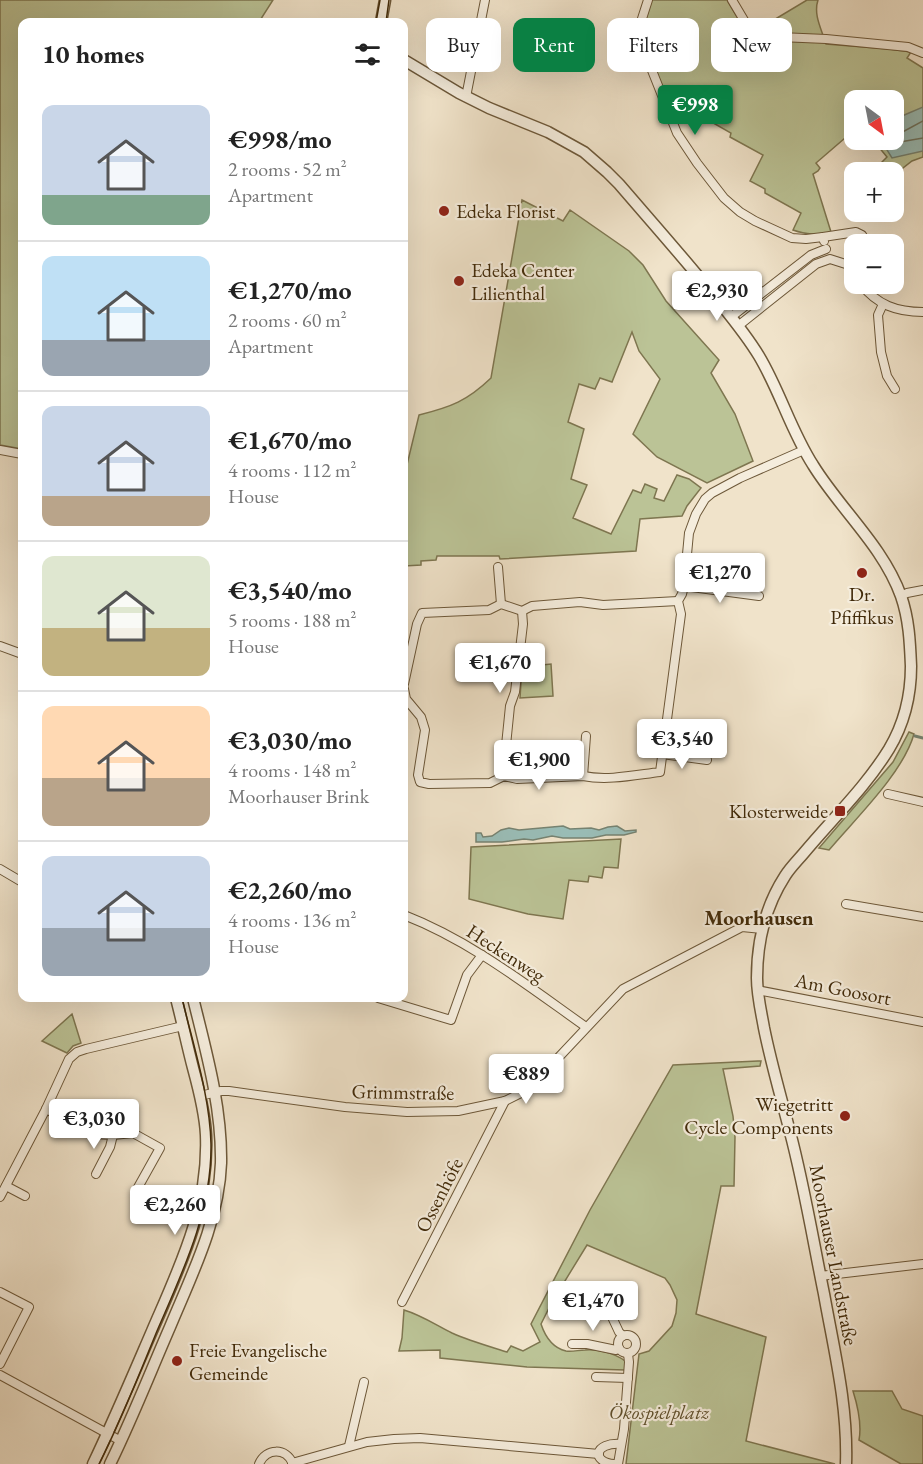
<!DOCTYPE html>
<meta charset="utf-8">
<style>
body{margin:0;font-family:"EB Garamond",serif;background:#f6f6f6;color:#222;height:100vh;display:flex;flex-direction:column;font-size:22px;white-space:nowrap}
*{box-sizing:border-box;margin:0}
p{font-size:20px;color:#767676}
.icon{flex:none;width:33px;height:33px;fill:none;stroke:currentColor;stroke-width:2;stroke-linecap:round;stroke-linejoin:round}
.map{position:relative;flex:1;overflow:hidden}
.panel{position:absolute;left:18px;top:18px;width:390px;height:984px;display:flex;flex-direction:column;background:#fff;border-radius:12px;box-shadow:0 6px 24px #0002}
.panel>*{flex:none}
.guide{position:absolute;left:426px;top:18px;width:406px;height:54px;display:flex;gap:12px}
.needle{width:39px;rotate:148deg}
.controls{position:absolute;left:844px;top:90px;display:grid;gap:12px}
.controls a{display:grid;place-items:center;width:60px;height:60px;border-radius:12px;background:#fff;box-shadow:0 6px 24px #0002;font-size:30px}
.price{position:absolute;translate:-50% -51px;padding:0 14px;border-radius:6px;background:#fff;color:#222;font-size:20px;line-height:39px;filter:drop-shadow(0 2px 3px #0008)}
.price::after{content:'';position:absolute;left:50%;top:36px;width:18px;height:14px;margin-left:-9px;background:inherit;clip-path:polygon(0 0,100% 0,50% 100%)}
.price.current{background:#0b8043;color:#fff}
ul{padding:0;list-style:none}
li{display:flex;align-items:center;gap:18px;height:150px;padding:0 24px}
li+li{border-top:2px solid #e0e0e0}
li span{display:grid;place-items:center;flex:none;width:168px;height:120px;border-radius:12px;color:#555}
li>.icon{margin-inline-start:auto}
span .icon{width:72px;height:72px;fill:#fffc;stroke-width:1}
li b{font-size:26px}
h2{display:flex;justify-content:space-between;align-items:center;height:72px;padding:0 24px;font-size:26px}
.chip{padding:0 21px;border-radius:12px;background:#fff;box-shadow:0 6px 24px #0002;font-size:21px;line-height:54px}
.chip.current{background:#0b8043;color:#fff}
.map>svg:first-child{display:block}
.green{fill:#bbc396;stroke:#7e7650;stroke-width:1.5}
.water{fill:#9abeb8;stroke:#768372;stroke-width:1.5}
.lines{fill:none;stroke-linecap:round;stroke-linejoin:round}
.shore{stroke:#6e7460;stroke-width:1.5}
.stream{stroke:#768372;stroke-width:3}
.minor-casing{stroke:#6d5839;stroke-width:10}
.tertiary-casing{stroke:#6d5839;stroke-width:13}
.minor{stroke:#f5eddd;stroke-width:8}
.tertiary{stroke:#f5eddd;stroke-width:10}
.tram{stroke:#412a09;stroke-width:1.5}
.poi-dot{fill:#8f2418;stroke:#f5eddd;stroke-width:2}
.labels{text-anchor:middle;stroke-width:4.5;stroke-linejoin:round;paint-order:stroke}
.poi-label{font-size:20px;fill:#412a09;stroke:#f5eddd;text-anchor:start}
.street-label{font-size:20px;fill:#412a09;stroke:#f5eddd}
.park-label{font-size:20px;font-style:italic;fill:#60502c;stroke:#f5eddd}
.neighbourhood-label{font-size:21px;font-weight:bold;fill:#412a09;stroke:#f5eddd}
</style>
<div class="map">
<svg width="923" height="1464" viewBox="0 0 923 1464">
<rect width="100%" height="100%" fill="#f0e3ca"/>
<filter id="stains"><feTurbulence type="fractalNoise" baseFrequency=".00333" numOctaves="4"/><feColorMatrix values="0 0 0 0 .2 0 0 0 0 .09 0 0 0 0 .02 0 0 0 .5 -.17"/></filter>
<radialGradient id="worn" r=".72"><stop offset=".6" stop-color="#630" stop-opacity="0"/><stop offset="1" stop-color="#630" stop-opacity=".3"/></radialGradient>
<g class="green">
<path d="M0,0H273L259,22H22V449L0,445Z"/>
<path d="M651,0H727L749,37L757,41L771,29L767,24L807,0H818C813,15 822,30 826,44L889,49L911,52L907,58L923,68V157L912,161L894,175V172H882L878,167L882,162L887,157L873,140H894V100H855V135L852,132L816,163L820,168L818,171L813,174L831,232C817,235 807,235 793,230L801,213L765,193V189L750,181L763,155L730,137L731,133L701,116L700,101L686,102L669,107L642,36L643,25Z"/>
<path d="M522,200L563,221L570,210L629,251L643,265L666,301L719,360L711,373L735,414L753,461L707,483L657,457L633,434L660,379L639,351L632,332L612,382L600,378L595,389L579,384L568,422L584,429L571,479L587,485L573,518L611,534L633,490L641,493L645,484L657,489L654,498L664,501L677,475L689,479L701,488L687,506L682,516L640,519L636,551L500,559L499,556H437L436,560L421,561V565L404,566V477L419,415C451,407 467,401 491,378Z"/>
<path d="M551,664L553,696L520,698L522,667Z"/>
<path d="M909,732L914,734C903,773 856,818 829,850L819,848L893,762Z"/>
<path d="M621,839L618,868L604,867L602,878L589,876L588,882L569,880L563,919L528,914L469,899L471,847Z"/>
<path d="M72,1014L81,1043L73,1046L67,1053L42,1041Z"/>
<path d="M758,1061H761L760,1066L723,1069L733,1116L735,1137L734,1186H721L696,1314L766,1337L746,1441L835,1464H626L639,1354L649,1351L672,1326L676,1313L677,1300L670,1285L665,1278L587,1245L552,1302L541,1324C545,1336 553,1348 566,1351C572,1352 579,1350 585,1350C597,1349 615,1353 625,1361V1370L527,1367L440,1358V1350L399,1351L402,1338L404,1310C421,1315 436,1325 452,1333C470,1341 488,1346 507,1352L511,1346L523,1351L540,1342L531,1324L590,1210L673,1065Z"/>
<path d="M853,1391H892L902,1409L923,1416V1464H901L859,1440C862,1424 858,1407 853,1391Z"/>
</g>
<g class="water">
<path d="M923,107V151L892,158L882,142L883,140H894V123L902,116Z"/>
<path d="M563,826L570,829L591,828L599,830L608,827L617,826L625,831L636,830V832L624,835H606L592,838H563L552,836L533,840L524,839L502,842H476V833H481L483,837L492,836L501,830L509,828L519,830Z"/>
</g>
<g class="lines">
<path class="shore" d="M923,121L897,135L896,137L898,141L900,142L923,138"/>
<path class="stream" d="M915,736L923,738"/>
<g class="minor-casing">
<g id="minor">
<path d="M648,0L638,31L641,43L677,133L697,163L724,198L740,212L755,221L792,238L806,239L823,237"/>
<path d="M732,0L751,32L757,36L826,39L908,47L923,53"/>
<path d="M466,97L485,0"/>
<path d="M824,241L823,237L856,232L862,235L867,244"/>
<path d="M861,284C877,305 897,312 923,312"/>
<path d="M883,304L878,315L881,352L887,376L895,389"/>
<path d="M731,317L811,255L826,249"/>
<path d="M738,326L816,264L830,259L855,267"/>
<path d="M0,450L22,454"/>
<path d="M498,567L501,604"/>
<path d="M684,586L759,596"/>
<path d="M901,596L907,593L923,590"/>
<path d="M0,646L22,654"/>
<path d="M404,684L417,624L422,613L489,610L501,604L522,611L532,606L580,602L603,605L678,601"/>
<path d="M404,689L406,699L421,717L425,730L418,775L420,782L429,784L490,783L504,776L517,779L583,776C608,781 635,775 660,772L681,614L678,601L682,594L684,586L689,533L696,514L705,499L712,493L740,478L804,450"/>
<path d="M662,754L707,760"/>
<path d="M504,776V765L510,706L515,692L523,624L522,611"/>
<path d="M583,776L586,736"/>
<path d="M888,794L923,802"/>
<path d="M0,869L22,882"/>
<path d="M846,904L923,917"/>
<path d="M404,915C471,941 528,986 586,1027"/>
<path d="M757,990L923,1022"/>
<path d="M378,998L451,1020L467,975L482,955"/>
<path d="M200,1096L221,1091H229L345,1107L407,1112L458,1111L505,1101L525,1091L542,1075L623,989L742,927L762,929"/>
<path d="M46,1109L93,1134L113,1135L133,1133L160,1148L136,1191"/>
<path d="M96,1174L110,1147L113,1135"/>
<path d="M6,1186L25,1196"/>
<path d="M0,1197L46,1109L69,1059L77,1052L86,1049L183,1026"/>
<path d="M820,1276L923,1264"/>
<path d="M0,1292L29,1307L0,1364"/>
<path d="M590,1294L605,1302L619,1332L623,1336"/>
<path d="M402,1302L505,1101"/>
<circle cx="627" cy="1344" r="9"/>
<path d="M572,1344H587L616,1350L619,1348"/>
<path d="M0,1375L121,1441"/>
<path d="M596,1377L628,1378"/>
<path d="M349,1446L364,1382"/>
<path d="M292,1463L367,1442L394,1439L420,1438L599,1454"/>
<path d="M259,1464C266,1448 286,1447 293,1464"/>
<path d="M614,1464C591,1462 594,1442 621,1444"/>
<path d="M618,1464L624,1429L629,1362L628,1354"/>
</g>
</g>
<g class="tertiary-casing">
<g id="tertiary">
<path d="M381,22L385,0"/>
<path d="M404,60L459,93L489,108L548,132L584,152L607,172L619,184C650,220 682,256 712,293C728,313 746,334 759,356C780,391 791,431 813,465C840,509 883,546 901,596C909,619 910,642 911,666C911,695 904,724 889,749C865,788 832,819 803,854C797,861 790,868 785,876C765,907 757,942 757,978C757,995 761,1011 764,1028C771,1063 781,1097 790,1132C804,1185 813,1240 824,1294C834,1350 848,1406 846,1464"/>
<path d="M93,1464C114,1420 133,1375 152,1331C180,1266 209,1208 206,1135C205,1113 199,1090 193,1068C187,1045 182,1021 176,998"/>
<path d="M110,1464C132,1419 150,1373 170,1327C192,1274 219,1221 221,1163C222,1107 206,1051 193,998"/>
</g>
</g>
<use href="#minor" class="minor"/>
<use href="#tertiary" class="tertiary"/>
<g class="tram">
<path d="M376,22L380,0"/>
<path d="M386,22L389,0"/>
<path d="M99,1464C121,1421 139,1375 157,1331C183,1271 212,1211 211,1144C210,1096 193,1045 182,998"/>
</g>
</g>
<g class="poi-dot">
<circle cx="444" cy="211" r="6"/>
<circle cx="459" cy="281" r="6"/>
<circle cx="862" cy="573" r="6"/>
<rect x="834" y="805" width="12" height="12" rx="3"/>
<circle cx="845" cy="1116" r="6"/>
<circle cx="177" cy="1361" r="6"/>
</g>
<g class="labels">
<g class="poi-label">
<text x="456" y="218">Edeka Florist</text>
<text x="471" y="277">Edeka Center<tspan x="471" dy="23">Lilienthal</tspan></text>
<text x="862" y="601" text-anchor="middle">Dr.<tspan x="862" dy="23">Pfiffikus</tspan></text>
<text x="828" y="818" text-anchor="end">Klosterweide</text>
<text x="833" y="1111" text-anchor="end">Wiegetritt<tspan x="833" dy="23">Cycle Components</tspan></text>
<text x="189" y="1357">Freie Evangelische<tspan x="189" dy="23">Gemeinde</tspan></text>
</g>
<g class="street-label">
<text transform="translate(506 953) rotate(33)" y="7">Heckenweg</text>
<text transform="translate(843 989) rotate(11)" y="7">Am Goosort</text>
<text transform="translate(403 1092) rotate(1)" y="7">Grimmstraße</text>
<text transform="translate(439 1195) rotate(-63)" y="7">Ossenhöfe</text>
<text transform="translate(834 1255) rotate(79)" y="7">Moorhauser Landstraße</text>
</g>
<g class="park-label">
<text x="659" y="1419">Ökospielplatz</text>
</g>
<g class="neighbourhood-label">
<text x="759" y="925">Moorhausen</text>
</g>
</g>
<rect width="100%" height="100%" filter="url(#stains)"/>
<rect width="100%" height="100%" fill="url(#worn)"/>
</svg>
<div class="controls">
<a><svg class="needle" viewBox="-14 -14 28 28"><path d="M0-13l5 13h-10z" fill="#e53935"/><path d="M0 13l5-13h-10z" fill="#767676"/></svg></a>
<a>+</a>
<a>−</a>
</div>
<b class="price current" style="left:695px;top:136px">€998</b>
<b class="price" style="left:717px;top:322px">€2,930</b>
<b class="price" style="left:720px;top:604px">€1,270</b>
<b class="price" style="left:500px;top:694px">€1,670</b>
<b class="price" style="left:682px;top:770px">€3,540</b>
<b class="price" style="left:539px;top:791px">€1,900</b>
<b class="price" style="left:526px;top:1105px">€889</b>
<b class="price" style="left:94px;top:1150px">€3,030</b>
<b class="price" style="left:175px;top:1236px">€2,260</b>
<b class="price" style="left:593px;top:1332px">€1,470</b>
<div class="guide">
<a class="chip">Buy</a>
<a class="chip current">Rent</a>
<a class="chip">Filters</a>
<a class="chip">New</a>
</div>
<section class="panel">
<h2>10 homes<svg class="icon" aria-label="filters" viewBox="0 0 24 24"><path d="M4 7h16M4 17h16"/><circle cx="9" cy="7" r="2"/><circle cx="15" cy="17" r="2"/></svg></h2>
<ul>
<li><span style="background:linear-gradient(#c9d6e8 75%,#7fa58c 0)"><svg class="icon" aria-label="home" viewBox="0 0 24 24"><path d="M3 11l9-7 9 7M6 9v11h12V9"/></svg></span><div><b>€998/mo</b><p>2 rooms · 52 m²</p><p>Apartment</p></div></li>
<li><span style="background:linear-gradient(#bfe0f5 70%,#9aa5b1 0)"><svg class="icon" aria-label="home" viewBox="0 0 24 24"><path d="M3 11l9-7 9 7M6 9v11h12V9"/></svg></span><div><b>€1,270/mo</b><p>2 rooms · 60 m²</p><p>Apartment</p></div></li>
<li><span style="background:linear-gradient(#c9d6e8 75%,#b9a48a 0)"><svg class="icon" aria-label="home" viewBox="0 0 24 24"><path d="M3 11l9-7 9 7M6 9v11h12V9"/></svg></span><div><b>€1,670/mo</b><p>4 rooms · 112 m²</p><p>House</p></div></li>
<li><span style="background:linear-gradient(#dfe7d0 60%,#c2b280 0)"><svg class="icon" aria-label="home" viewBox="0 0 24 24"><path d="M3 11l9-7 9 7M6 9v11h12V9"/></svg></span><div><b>€3,540/mo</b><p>5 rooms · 188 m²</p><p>House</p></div></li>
<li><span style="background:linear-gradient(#ffd9b3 60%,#b9a48a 0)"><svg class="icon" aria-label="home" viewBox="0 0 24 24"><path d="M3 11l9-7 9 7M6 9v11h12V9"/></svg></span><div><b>€3,030/mo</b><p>4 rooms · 148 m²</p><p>Moorhauser Brink</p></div></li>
<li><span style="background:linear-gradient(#c9d6e8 60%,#9aa5b1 0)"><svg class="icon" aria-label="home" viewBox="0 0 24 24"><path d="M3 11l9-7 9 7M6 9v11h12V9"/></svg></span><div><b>€2,260/mo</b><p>4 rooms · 136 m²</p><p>House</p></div></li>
</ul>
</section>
</div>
